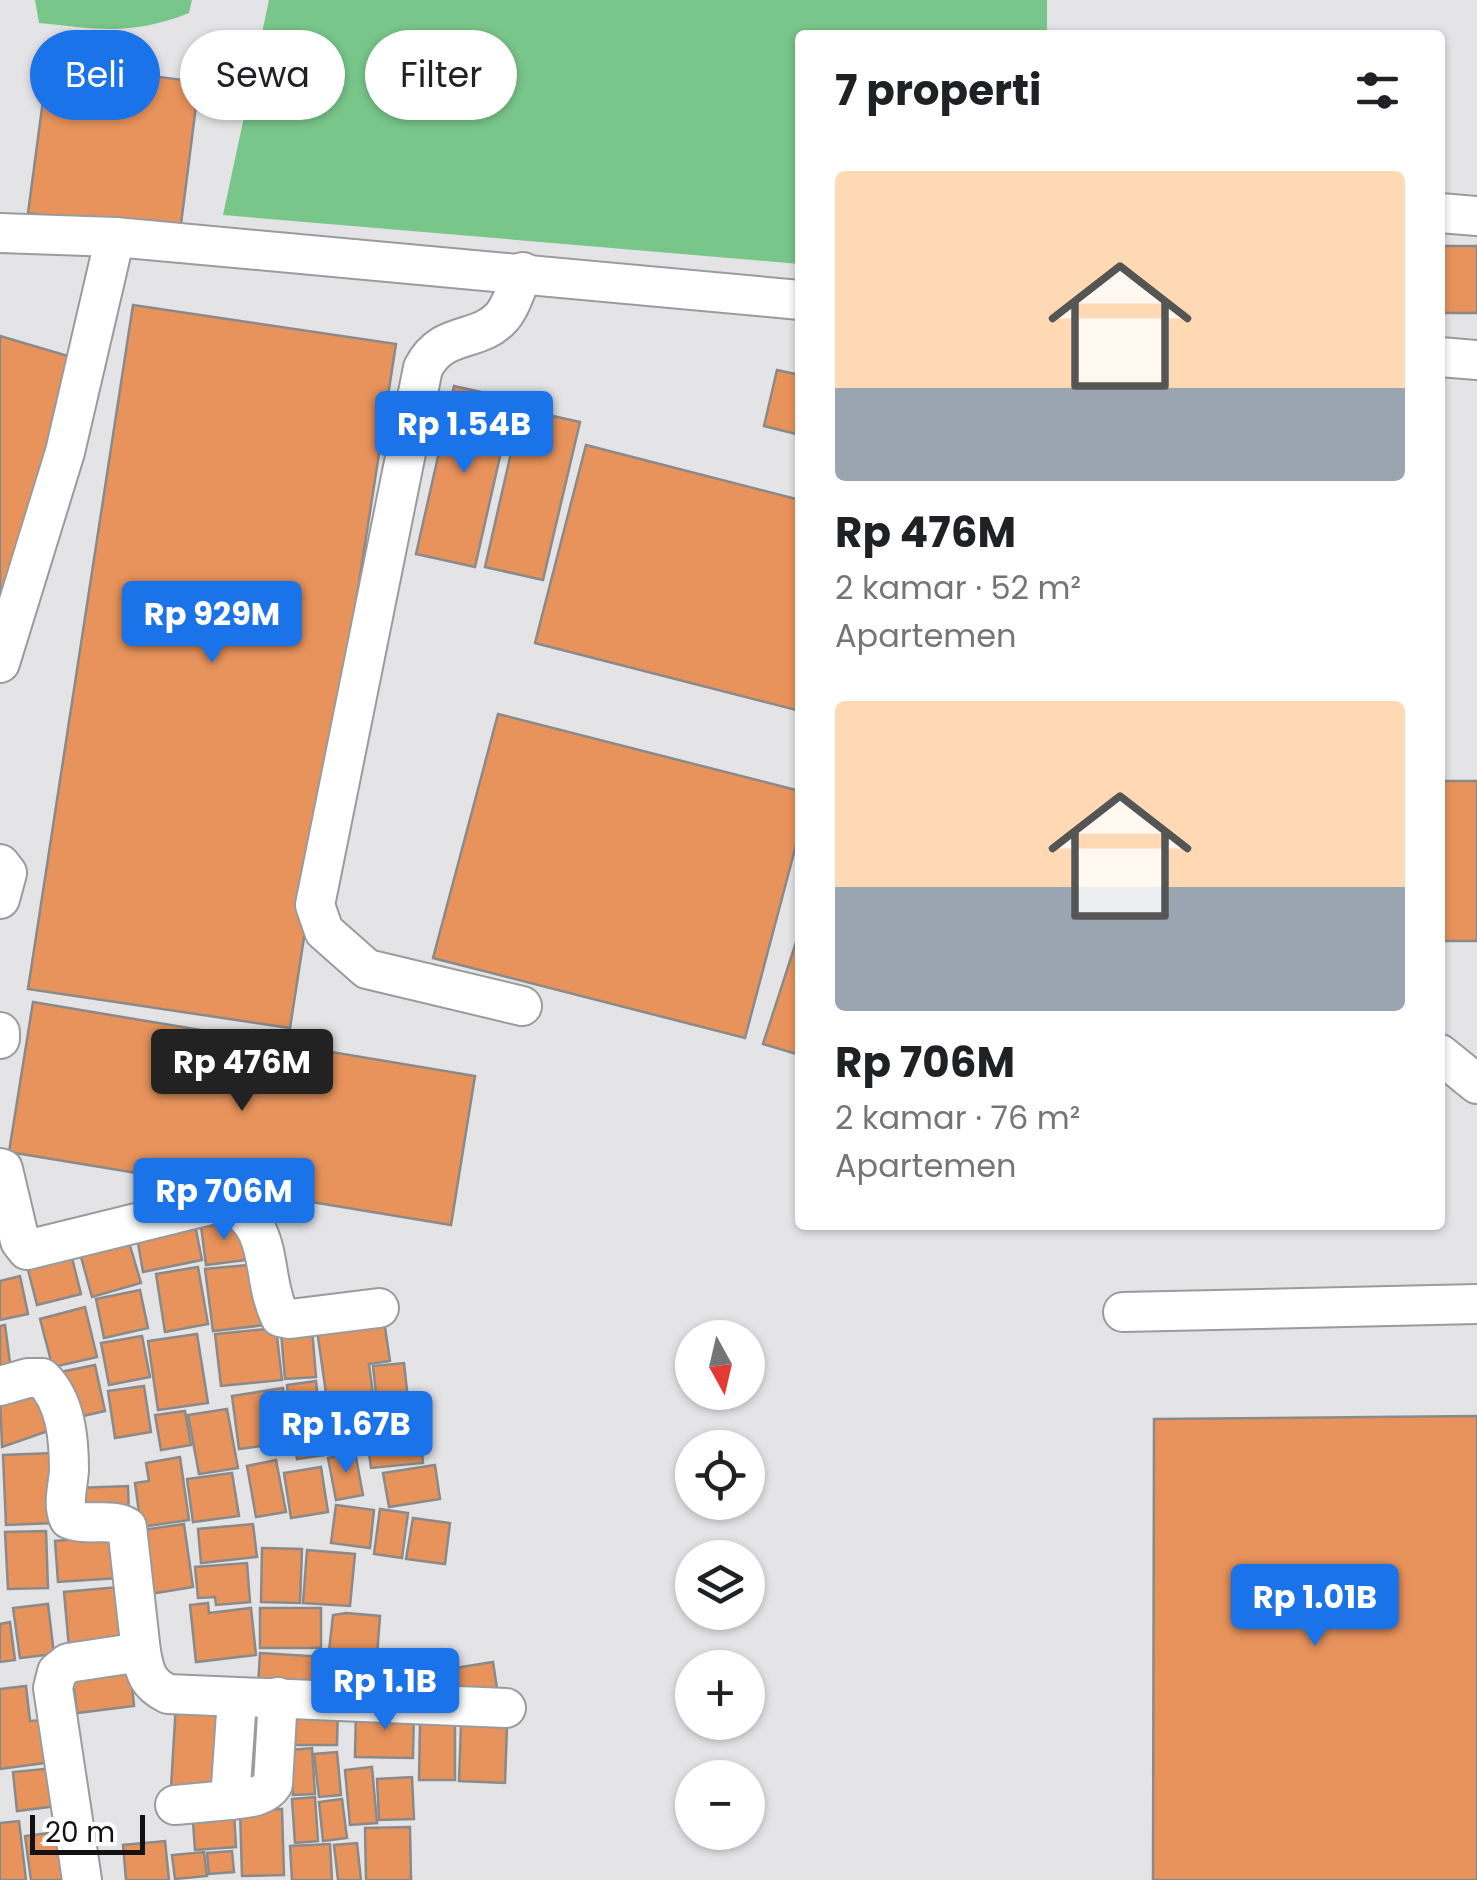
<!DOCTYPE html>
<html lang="id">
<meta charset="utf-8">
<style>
body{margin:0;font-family:Poppins,sans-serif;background:#f2f2f2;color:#202124;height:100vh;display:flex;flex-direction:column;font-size:38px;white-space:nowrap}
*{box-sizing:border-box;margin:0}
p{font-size:32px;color:#757577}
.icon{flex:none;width:55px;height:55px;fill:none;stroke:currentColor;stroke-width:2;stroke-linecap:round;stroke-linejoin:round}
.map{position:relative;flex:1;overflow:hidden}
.panel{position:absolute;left:795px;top:30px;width:650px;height:1200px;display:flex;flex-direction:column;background:#fff;border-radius:10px;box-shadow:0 2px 8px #0004}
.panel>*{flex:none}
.top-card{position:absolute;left:30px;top:30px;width:615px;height:90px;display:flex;gap:20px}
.needle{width:65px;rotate:172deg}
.tools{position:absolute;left:675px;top:1320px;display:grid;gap:20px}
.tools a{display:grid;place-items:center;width:90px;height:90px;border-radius:50%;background:#fff;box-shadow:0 2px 8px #0004;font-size:50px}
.scale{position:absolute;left:30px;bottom:25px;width:115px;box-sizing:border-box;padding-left:10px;border:5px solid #121212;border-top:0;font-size:28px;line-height:35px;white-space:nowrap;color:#121212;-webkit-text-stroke:8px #fff;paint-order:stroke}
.price{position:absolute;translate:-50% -85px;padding:0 22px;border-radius:10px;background:#1a73e8;color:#fff;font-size:32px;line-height:65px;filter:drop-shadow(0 2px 5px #0008)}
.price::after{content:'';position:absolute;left:50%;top:60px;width:30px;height:22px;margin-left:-15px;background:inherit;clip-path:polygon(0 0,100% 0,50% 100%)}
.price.current{background:#222;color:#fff}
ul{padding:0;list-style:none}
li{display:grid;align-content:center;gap:20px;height:530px;padding:0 40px}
li span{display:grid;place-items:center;height:310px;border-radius:10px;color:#555}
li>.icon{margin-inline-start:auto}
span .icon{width:180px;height:180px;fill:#fffc;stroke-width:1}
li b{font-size:42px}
h2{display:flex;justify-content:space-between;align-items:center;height:120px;padding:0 40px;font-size:42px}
.pill{padding:0 35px;border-radius:45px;background:#fff;box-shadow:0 2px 8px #0004;font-size:35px;line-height:90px}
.pill.current{background:#1a73e8;color:#fff}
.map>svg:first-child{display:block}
.green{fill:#78c689}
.building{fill:#e8935c;stroke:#8b8a89;stroke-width:2.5}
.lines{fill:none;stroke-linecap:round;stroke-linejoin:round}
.minor-casing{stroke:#9a9b9c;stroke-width:42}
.minor{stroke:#fff;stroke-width:38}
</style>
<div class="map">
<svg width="1477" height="1880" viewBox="0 0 1477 1880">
<rect width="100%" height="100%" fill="#e4e4e6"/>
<g class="green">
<path d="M35,0H192L189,13C131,36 98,29 39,23Z"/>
<path d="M269,0H1047V35H800V264L223,215Z"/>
</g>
<g class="building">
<path d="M48,63L199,82L180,232L28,213Z"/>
<rect x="1440" y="246" width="37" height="67"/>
<path d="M133,305L396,344L290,1028L28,989Z"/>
<path d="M0,336L75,358L0,612Z"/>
<path d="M777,370L800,375V435L764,426Z"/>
<path d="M454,386L513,399L475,567L416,554Z"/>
<path d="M521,409L580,422L543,580L485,567Z"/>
<path d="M586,445L800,500V711L535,643Z"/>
<path d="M498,714L800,791V830L745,1038L433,958Z"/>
<rect x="1440" y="781" width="37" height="160"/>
<path d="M800,930V1055L763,1044Z"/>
<path d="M33,1002L475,1076L451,1225L9,1152Z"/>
<path d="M242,1222L246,1260L206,1265L201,1226Z"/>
<path d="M195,1225L202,1260L143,1272L137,1237Z"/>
<path d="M128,1239L141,1283L92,1297L80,1253Z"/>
<path d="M71,1254L81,1294L37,1305L27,1266Z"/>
<path d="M259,1264L266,1325L213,1331L205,1269Z"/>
<path d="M198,1267L208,1324L165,1332L156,1274Z"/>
<path d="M20,1276L28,1314L0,1320V1281Z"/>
<path d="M140,1290L148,1328L104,1338L96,1299Z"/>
<path d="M85,1307L97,1357L58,1366L51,1361L40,1319Z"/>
<path d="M384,1321L390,1361L369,1364L373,1394L327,1400L317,1330Z"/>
<path d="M5,1325L12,1378L0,1380V1326Z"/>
<path d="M276,1328L282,1380L221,1386L215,1334Z"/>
<path d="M312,1329L316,1377L285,1379L281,1332Z"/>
<path d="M197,1334L208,1403L158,1410L148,1341Z"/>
<path d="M142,1336L150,1377L109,1385L101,1343Z"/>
<path d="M404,1363L409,1409L378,1412L373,1366Z"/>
<path d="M95,1365L105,1411L70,1419L60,1372Z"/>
<path d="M316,1381L318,1401L289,1405L287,1385Z"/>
<path d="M35,1385L51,1430L2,1447L0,1397Z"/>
<path d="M144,1386L151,1432L115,1438L108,1391Z"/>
<path d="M283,1388L290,1442L239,1449L232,1396Z"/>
<path d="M358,1403L362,1441L330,1445L325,1407Z"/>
<path d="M227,1409L238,1468L199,1474L188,1415Z"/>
<path d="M185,1411L191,1445L161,1450L155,1415Z"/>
<path d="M1477,1416V1880H1153L1154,1419Z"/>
<path d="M418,1417L423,1463L371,1468L365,1422Z"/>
<path d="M321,1423L325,1455L297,1459L293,1427Z"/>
<path d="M355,1452L363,1495L336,1500L328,1458Z"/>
<path d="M53,1453L55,1523L6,1525L3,1455Z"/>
<path d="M180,1457L189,1520L141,1527L135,1483L149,1481L146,1463Z"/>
<path d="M276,1460L286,1512L256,1517L247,1466Z"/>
<path d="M435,1465L440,1499L389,1507L383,1473Z"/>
<path d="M321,1467L328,1512L291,1518L284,1473Z"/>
<path d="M232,1473L239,1516L193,1522L187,1479Z"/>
<path d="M128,1486L129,1517L78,1520L77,1488Z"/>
<path d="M336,1505L374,1510L370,1548L331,1543Z"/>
<path d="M380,1509L408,1513L402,1558L374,1554Z"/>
<path d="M413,1518L450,1523L445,1564L406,1559Z"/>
<path d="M184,1524L193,1587L144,1595L135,1531Z"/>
<path d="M253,1524L257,1557L201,1563L198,1529Z"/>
<path d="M46,1531L48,1588L8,1589L5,1532Z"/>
<path d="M116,1536L118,1578L58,1582L55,1541Z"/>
<path d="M262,1548L302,1549L300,1603L261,1602Z"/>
<path d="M307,1550L355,1554L350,1606L303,1603Z"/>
<path d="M247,1563L250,1602L216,1605L215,1597L198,1598L195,1567Z"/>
<path d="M118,1587L124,1643L69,1648L64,1592Z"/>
<path d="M208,1603L209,1613L251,1608L256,1655L196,1662L190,1605Z"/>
<path d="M48,1604L54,1654L20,1658L13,1608Z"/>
<rect x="260" y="1608" width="61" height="40"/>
<path d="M346,1613L380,1616L377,1656L329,1651L333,1615Z"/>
<path d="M10,1622L15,1660L0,1662V1624Z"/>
<path d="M260,1653L341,1658L339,1692L258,1687Z"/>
<path d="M349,1658L382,1659L381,1696L347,1694Z"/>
<path d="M493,1662L498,1695L447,1702L442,1670Z"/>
<path d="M130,1665L134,1706L77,1713L72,1672Z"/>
<path d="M26,1686L30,1721L55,1719L60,1761L0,1769V1689Z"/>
<path d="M176,1703L230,1707L225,1792L171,1788Z"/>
<path d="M292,1707H338L337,1745H292Z"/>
<path d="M356,1708H414L413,1758L355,1757Z"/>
<path d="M420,1722L455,1723V1780H419Z"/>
<path d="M461,1725L507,1726L505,1783L459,1781Z"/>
<path d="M312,1748L315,1794L293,1795L291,1750Z"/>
<path d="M337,1752L341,1795L319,1797L314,1754Z"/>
<path d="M372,1767L377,1823L350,1825L345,1770Z"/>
<path d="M54,1768L58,1806L17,1811L13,1772Z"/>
<path d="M412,1777L414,1819L379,1820L377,1779Z"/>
<path d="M315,1797L318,1841L295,1843L292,1799Z"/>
<path d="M342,1799L347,1838L323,1841L319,1802Z"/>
<path d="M282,1809L284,1875L242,1876L240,1810Z"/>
<path d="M234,1813L236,1847L195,1850L193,1822Z"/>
<path d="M19,1821L26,1880H0V1823Z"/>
<path d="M410,1827L411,1880H366L365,1828Z"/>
<path d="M65,1831L72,1880H31L25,1836Z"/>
<path d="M165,1841L169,1880H126L123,1845Z"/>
<path d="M357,1843L361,1880H338L334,1845Z"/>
<path d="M330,1844L332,1880H292L290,1846Z"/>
<path d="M232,1851L234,1872L209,1874L207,1853Z"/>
<path d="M204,1852L207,1876L175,1879L172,1855Z"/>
</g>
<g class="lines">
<g class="minor-casing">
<g id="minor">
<path d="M1440,213L1477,216"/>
<path d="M0,233L115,237L800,300"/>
<path d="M1440,357L1477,360"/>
<path d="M0,663L65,452L115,237"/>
<path d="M0,864L7,873L0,899"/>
<path d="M522,1006L367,969L324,931L315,905L423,368C443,329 478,344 502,317C512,305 517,286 523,272"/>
<path d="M0,1032V1039"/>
<path d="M1440,1054L1477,1084"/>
<path d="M0,1168L3,1169L20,1241L27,1250L226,1201C277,1228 259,1272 280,1317L290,1319L379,1308"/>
<path d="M1123,1312L1477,1304"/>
<path d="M0,1386L28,1378H42C66,1401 69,1439 69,1470C68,1487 62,1504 69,1519C88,1527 111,1517 127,1527L141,1652"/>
<path d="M230,1800C246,1798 264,1798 273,1784L278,1697"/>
<path d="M175,1805L230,1800L237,1699"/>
<path d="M82,1880L53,1688L57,1672L68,1663L141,1652C145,1674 148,1684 168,1694L506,1708"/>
</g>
</g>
<use href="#minor" class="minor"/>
</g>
</svg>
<div class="tools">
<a><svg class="needle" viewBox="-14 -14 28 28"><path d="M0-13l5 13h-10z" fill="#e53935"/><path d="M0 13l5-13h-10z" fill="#757577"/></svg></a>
<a><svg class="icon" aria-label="locate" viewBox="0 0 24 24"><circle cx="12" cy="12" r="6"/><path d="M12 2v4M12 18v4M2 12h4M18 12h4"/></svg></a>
<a><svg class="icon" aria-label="layers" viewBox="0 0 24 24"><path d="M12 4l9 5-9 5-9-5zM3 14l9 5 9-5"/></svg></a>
<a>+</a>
<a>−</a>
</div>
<div class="scale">20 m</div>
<b class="price" style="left:464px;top:476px">Rp 1.54B</b>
<b class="price" style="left:212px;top:666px">Rp 929M</b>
<b class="price current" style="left:242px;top:1114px">Rp 476M</b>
<b class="price" style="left:224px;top:1243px">Rp 706M</b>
<b class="price" style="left:346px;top:1476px">Rp 1.67B</b>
<b class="price" style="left:1315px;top:1649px">Rp 1.01B</b>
<b class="price" style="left:385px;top:1733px">Rp 1.1B</b>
<div class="top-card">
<a class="pill current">Beli</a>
<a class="pill">Sewa</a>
<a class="pill">Filter</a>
</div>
<section class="panel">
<h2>7 properti<svg class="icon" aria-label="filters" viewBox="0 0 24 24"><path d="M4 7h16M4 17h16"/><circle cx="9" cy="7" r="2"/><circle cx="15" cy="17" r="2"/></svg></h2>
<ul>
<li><span style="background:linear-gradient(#ffd9b3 70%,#9aa5b1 0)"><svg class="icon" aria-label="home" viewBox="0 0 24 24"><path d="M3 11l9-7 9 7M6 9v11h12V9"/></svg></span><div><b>Rp 476M</b><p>2 kamar · 52 m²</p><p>Apartemen</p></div></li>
<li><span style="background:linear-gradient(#ffd9b3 60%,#9aa5b1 0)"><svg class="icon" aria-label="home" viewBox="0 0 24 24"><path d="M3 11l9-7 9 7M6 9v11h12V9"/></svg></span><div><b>Rp 706M</b><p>2 kamar · 76 m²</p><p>Apartemen</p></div></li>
</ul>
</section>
</div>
